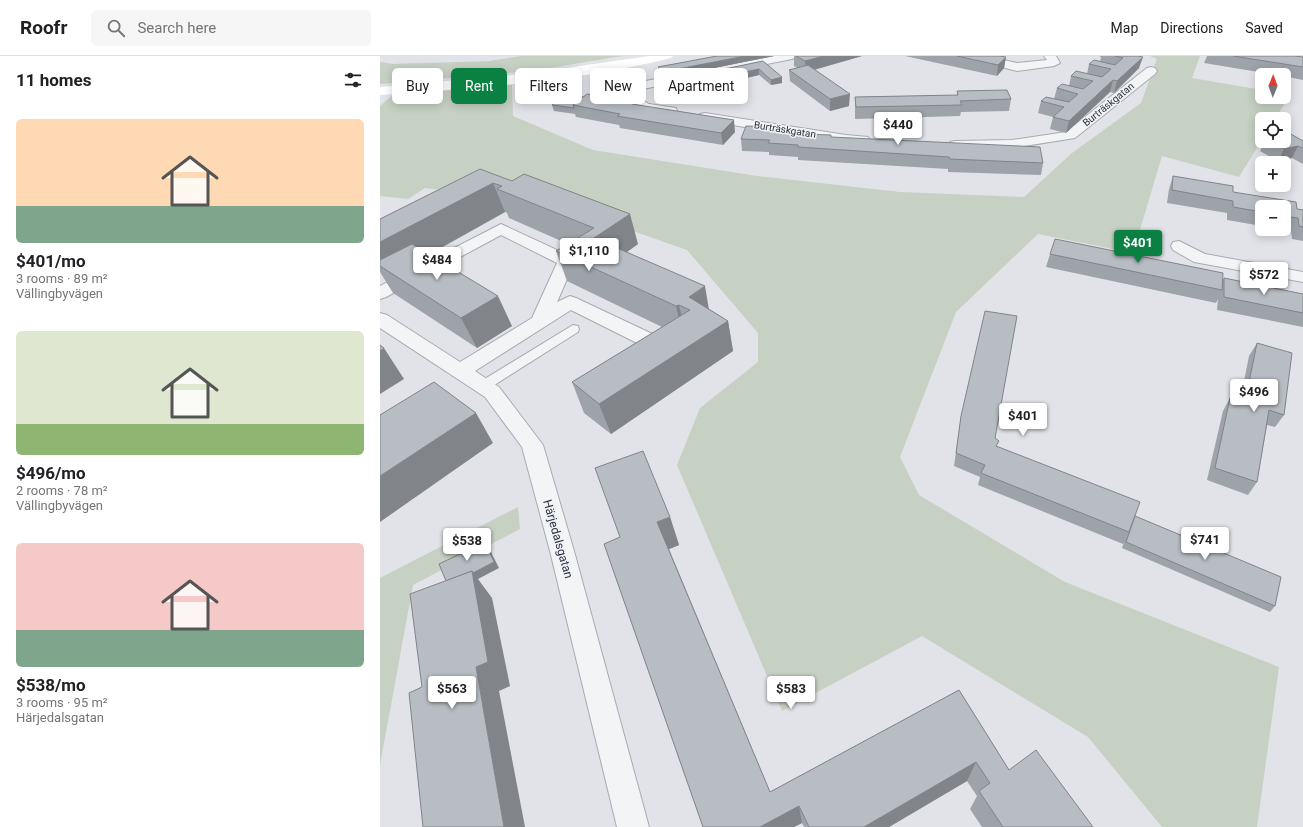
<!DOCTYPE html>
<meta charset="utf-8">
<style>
body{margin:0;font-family:Roboto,sans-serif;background:#f6f6f6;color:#202124;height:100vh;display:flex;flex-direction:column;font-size:15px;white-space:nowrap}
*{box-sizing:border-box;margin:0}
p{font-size:13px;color:#757577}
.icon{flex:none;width:22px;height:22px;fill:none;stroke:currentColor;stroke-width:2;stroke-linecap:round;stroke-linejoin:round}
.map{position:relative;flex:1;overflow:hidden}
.sheet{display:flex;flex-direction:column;background:#fff;width:380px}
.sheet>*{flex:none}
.hud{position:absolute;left:12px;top:12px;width:380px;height:36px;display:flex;gap:8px}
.needle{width:26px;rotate:1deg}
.buttons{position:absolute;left:875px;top:12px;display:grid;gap:8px}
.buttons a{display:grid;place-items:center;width:36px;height:36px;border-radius:6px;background:#fff;box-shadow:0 2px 10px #0003;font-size:20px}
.price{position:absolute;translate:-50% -34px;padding:0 9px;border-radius:4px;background:#fff;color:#222;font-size:13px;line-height:26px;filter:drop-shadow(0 1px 2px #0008)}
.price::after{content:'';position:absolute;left:50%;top:24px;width:12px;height:9px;margin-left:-6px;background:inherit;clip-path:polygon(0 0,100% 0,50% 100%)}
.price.selected{background:#0b8043;color:#fff}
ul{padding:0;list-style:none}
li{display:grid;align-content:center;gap:8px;height:212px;padding:0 16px}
li span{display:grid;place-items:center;height:124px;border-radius:6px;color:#555}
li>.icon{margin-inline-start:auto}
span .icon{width:72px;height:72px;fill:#fffc;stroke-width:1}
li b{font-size:17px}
h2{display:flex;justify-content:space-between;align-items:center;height:48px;padding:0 16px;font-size:17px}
.pill{padding:0 14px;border-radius:6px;background:#fff;box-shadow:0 2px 10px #0003;font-size:14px;line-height:36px}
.pill.selected{background:#0b8043;color:#fff}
header{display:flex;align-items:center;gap:24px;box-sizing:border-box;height:56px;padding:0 20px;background:#fff;border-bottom:1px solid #e0e0e0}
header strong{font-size:19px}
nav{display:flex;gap:22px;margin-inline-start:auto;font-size:14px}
.search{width:280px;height:36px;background:#f6f6f6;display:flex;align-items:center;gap:10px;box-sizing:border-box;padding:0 14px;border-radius:6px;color:#757577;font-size:15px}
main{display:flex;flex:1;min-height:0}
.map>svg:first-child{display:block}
.green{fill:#c6d1c3}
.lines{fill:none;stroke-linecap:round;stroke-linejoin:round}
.lane-casing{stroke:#a7aab1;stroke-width:2}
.street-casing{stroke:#a7aab1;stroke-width:2}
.lane{fill:#f3f4f6;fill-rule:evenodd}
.street{fill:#f3f4f6;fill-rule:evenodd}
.secondary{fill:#fff;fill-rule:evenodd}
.wall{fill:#9ea3a9}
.shaded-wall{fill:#818489}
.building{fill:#b8bdc4;stroke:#818489}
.labels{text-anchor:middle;stroke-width:3;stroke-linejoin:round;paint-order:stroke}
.far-street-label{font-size:10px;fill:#2b313d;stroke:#f0f2f5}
.street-label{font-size:12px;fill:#2b313d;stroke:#f0f2f5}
</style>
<header>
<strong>Roofr</strong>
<div class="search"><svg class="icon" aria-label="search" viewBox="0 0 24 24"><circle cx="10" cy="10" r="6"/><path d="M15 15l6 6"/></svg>Search here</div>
<nav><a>Map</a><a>Directions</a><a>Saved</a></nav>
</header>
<main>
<section class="sheet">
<h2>11 homes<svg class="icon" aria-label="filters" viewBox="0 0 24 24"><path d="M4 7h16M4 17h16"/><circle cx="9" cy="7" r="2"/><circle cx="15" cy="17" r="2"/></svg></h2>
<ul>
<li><span style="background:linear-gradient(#ffd9b3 70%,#7fa58c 0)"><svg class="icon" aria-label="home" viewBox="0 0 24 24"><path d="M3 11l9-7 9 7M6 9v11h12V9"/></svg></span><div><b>$401/mo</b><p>3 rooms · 89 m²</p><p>Vällingbyvägen</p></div></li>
<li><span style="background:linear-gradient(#dfe7d0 75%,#8fb573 0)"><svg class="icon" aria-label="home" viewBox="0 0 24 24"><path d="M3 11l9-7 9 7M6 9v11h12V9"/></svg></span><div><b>$496/mo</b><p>2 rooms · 78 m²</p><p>Vällingbyvägen</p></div></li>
<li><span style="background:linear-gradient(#f6c9c9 70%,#7fa58c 0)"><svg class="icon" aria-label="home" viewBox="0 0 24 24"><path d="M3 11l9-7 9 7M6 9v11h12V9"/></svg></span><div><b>$538/mo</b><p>3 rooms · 95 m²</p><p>Härjedalsgatan</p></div></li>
</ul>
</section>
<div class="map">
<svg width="923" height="771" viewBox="0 0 923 771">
<rect width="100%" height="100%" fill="#e1e3e8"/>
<g class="green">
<path d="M141,0H242L151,15L0,28V6L13,8L109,5Z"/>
<path d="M770,0H820L812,22L882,34V41H904V38L910,39L895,63H882V84L859,121L782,100L753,197L658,178L576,256L520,401L539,439L685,526L899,611L877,771H782L708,681L542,580L402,655L297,409L320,352L378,306V277L307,194L139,135L75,136L45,132L28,143L0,140V50L13,39L132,29L133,60L213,94L377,120L520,136L644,141L692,97L761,47L777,3Z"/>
<path d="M138,451L140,473L33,529L0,709V522Z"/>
</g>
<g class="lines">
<g class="lane-casing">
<path id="lane" d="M193,269L198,270L199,273L198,276L108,333L103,335L98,333L96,330L98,327Z"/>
</g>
<g class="street-casing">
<g id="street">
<path d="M394,0H418L412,3L248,36L269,48L296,52L297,55L291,59L260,54L233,37L208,14L210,11H218L240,30Z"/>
<path d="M584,0H605L637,7L667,4L664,0H676L680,7L674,10L637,15L586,2Z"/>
<path d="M771,11L775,12L777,15L775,18L695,82L632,92L575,93L570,92L568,89L570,86L575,85L632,84L686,76L767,12Z"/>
<path d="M325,57L466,79L488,81L490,84L488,87H466L320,64L318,61L320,58Z"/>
<path d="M121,168L192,201L195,205L177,246L190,240L196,242L283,283L286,288L283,293L276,294L269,293L191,254L95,315L119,331L163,389L194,495L269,771H237L170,495L142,391L105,341L0,272V257L7,259L80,306L152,262L177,207L121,179L6,241L0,243V230Z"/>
<path d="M799,185L825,198L923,216V226L814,206L793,194L791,190L793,186Z"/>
</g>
</g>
<use href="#lane" class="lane"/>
<use href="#street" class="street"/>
<path class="secondary" d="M269,0H293L291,2C197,26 97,31 0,39V31L144,18Z"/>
</g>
<g class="wall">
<path d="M337,0H394L284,22L279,17L278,11Z"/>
<path d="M414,0H482L434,14L469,50L450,55L410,25L409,14L418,12L414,10Z"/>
<path d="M525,0H620L626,1L624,12L617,20Z"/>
<path d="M719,0H758L759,12L734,37L730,36L686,77L670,73L673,61L658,57L661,45L674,43L677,32L689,30L691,20L707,18L709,8L720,6L721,1Z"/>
<path d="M827,0H914L923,1V24L904,20V19H896L824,7Z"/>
<path d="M383,5L402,27L391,29L379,19L362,23L368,29V34L357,37L346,26L327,30L333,36L334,42L322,45L311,33L289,38L284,32L282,26Z"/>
<path d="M577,35L631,43L629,55L581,56L580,60L475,63V41L577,39Z"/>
<path d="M203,41L231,42V44L355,76L343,89L240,72L239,69L196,61L195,58L174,55L172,49Z"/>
<path d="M394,74L423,78L451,81L663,107L661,119L568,116V113L418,104V101L389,99V96L362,95L361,83Z"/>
<path d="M885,85H923V108L912,102L898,105L880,95Z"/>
<path d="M100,113L258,188L247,196L329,253L348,265L353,295L231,378L204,357L192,326L282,271L187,225L176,195L188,188L129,162L127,157L125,156L49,199L132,270L97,292L13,237L0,216V163Z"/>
<path d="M793,120L853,136L917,153L923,154V185L912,183L911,175L900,173H904V151H882V170L847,164V157L787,147L789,133Z"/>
<path d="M670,198L842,226L844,222L923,238V271L837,254L838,243L836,247L666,211Z"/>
<path d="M877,287L904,359L895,371L887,369L877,426L868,439L827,424L843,355L850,342L860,345L869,300Z"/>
<path d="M581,360L615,382L617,391L755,460L895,550L890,556L742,492L744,486L743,488L598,429L600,421L574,410Z"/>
<path d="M290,461L299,489L289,493L390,736L579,634L629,714L713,771H602L590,753L597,740L587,725L509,771H424L422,767L414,771H323L224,488Z"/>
</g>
<g class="shaded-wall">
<path d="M365,0H394L284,22L283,16Z"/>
<path d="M444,0H482L426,16L425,5Z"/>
<path d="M626,1L624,12L617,20L618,9Z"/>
<path d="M763,1L759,12L734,37L737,25Z"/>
<path d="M379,13V19L357,24L356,18Z"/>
<path d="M345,20L346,26L323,31L322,25Z"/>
<path d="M402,21V27L391,29V24Z"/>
<path d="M733,24L730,36L686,77L689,65Z"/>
<path d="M310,27L311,33L289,38L288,32Z"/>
<path d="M368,29V34L357,37V31Z"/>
<path d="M333,36L334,42L322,45L321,39Z"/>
<path d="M470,38L469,50L450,55V43Z"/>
<path d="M354,64L355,76L343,89L341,77Z"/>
<path d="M918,90L912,102L898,105L904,93Z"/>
<path d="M113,127L125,156L13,218L7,214L0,203V186Z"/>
<path d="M250,158L258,188L224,212L214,182Z"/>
<path d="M325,230L330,260L309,241Z"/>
<path d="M118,240L132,270L97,292L81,262Z"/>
<path d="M299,249L306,279L303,281L296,250Z"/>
<path d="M348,265L353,295L231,378L219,348Z"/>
<path d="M4,292L24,323L0,338V295Z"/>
<path d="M96,357L113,387L0,466V420Z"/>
<path d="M290,461L299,489L287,494L277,466Z"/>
<path d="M105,486L109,492L119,512L98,523L112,542L130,630L119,635L145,771H124L96,611L92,515Z"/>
<path d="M596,706L587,725L509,771H484Z"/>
<path d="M419,750L422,767L414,771H380Z"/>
</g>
<g class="building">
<path d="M337,0H365L283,16L278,11Z"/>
<path d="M416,0H444L425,5Z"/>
<path d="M577,0H620L626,1L618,9Z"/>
<path d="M735,0H758L763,1L737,25L733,24L689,65L673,61L684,51L661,45L666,41L689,46L698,38L677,32L682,28L703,33L713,25L691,20L696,15L722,21L731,13L709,8L714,4L735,9L743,2Z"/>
<path d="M853,0H914L923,1V11Z"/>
<path d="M383,5L402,21L391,24L379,13L356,18L368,29L357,31L345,20L322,25L333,36L321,39L310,27L288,32L282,26Z"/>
<path d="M428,9L470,38L450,43L409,14Z"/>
<path d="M627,34L631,43L580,45L582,49L476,51L475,41L578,39L577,35Z"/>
<path d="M186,38L203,41L193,49L194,52L172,49Z"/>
<path d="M207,38L231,42L229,43L253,47L252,48L354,64L341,77L237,60L240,58L193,49Z"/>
<path d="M366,70L394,71L393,74L423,75L422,78L451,79V81L660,91L663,107L570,103L569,101L418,91V89L388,87L390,84L361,83Z"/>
<path d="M909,77L923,85V92L918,90L904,93L890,85H904V78Z"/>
<path d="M100,113L132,125L144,118L250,158L214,182L325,230L309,241L348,265L219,348L192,326L310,254L299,249L296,250L176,195L214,172L117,133L122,130L113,127L0,186V163Z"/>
<path d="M793,120L853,130V136L916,146L917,153L923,154V171L919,170L918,162L904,160V151H882V156L853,151V145L792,134Z"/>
<path d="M675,183L843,217L842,234L670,198Z"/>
<path d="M32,188L118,240L81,262L0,210V204Z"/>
<path d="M844,222L923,238V257L844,241Z"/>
<path d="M605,255L637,260L615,382L619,385L616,390L760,446L749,476L601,417L605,409L576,397L581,360Z"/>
<path d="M877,287L912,297L904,359L889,354L877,426L835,412L850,342L865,346Z"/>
<path d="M0,289L4,292L0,295Z"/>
<path d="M54,326L96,357L0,420V359Z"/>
<path d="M263,395L290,461L277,466L390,736L579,634L629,714L656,694L713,771H623L599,735L610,727L596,706L484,771H429L419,750L380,771H323L224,488L240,481L215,412Z"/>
<path d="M755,460L901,521L895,550L746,486Z"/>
<path d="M105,486L114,506L93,517L92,515L66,525L59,508Z"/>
<path d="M92,515L108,606L96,611L124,771H43L29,637L42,631L30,538Z"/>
</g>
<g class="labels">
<g class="far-street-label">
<text transform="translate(728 48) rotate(-39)" y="4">Burträskgatan</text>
<text transform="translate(405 73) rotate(9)" y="4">Burträskgatan</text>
</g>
<g class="street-label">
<text transform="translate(178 483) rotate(74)" y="4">Härjedalsgatan</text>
</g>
</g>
</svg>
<div class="buttons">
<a><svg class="needle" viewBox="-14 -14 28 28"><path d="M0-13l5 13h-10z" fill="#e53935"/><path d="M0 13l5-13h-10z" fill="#757577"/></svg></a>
<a><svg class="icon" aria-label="locate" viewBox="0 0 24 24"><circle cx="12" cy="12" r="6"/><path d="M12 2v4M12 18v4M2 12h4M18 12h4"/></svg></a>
<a>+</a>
<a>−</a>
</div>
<b class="price" style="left:518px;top:90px">$440</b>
<b class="price selected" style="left:758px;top:208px">$401</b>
<b class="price" style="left:209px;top:216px">$1,110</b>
<b class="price" style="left:57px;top:225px">$484</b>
<b class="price" style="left:884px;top:240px">$572</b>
<b class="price" style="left:874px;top:357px">$496</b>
<b class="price" style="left:643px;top:381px">$401</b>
<b class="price" style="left:825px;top:505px">$741</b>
<b class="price" style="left:87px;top:506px">$538</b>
<b class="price" style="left:72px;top:654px">$563</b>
<b class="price" style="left:411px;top:654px">$583</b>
<div class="hud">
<a class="pill">Buy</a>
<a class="pill selected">Rent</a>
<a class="pill">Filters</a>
<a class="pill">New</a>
<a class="pill">Apartment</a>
</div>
</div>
</main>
